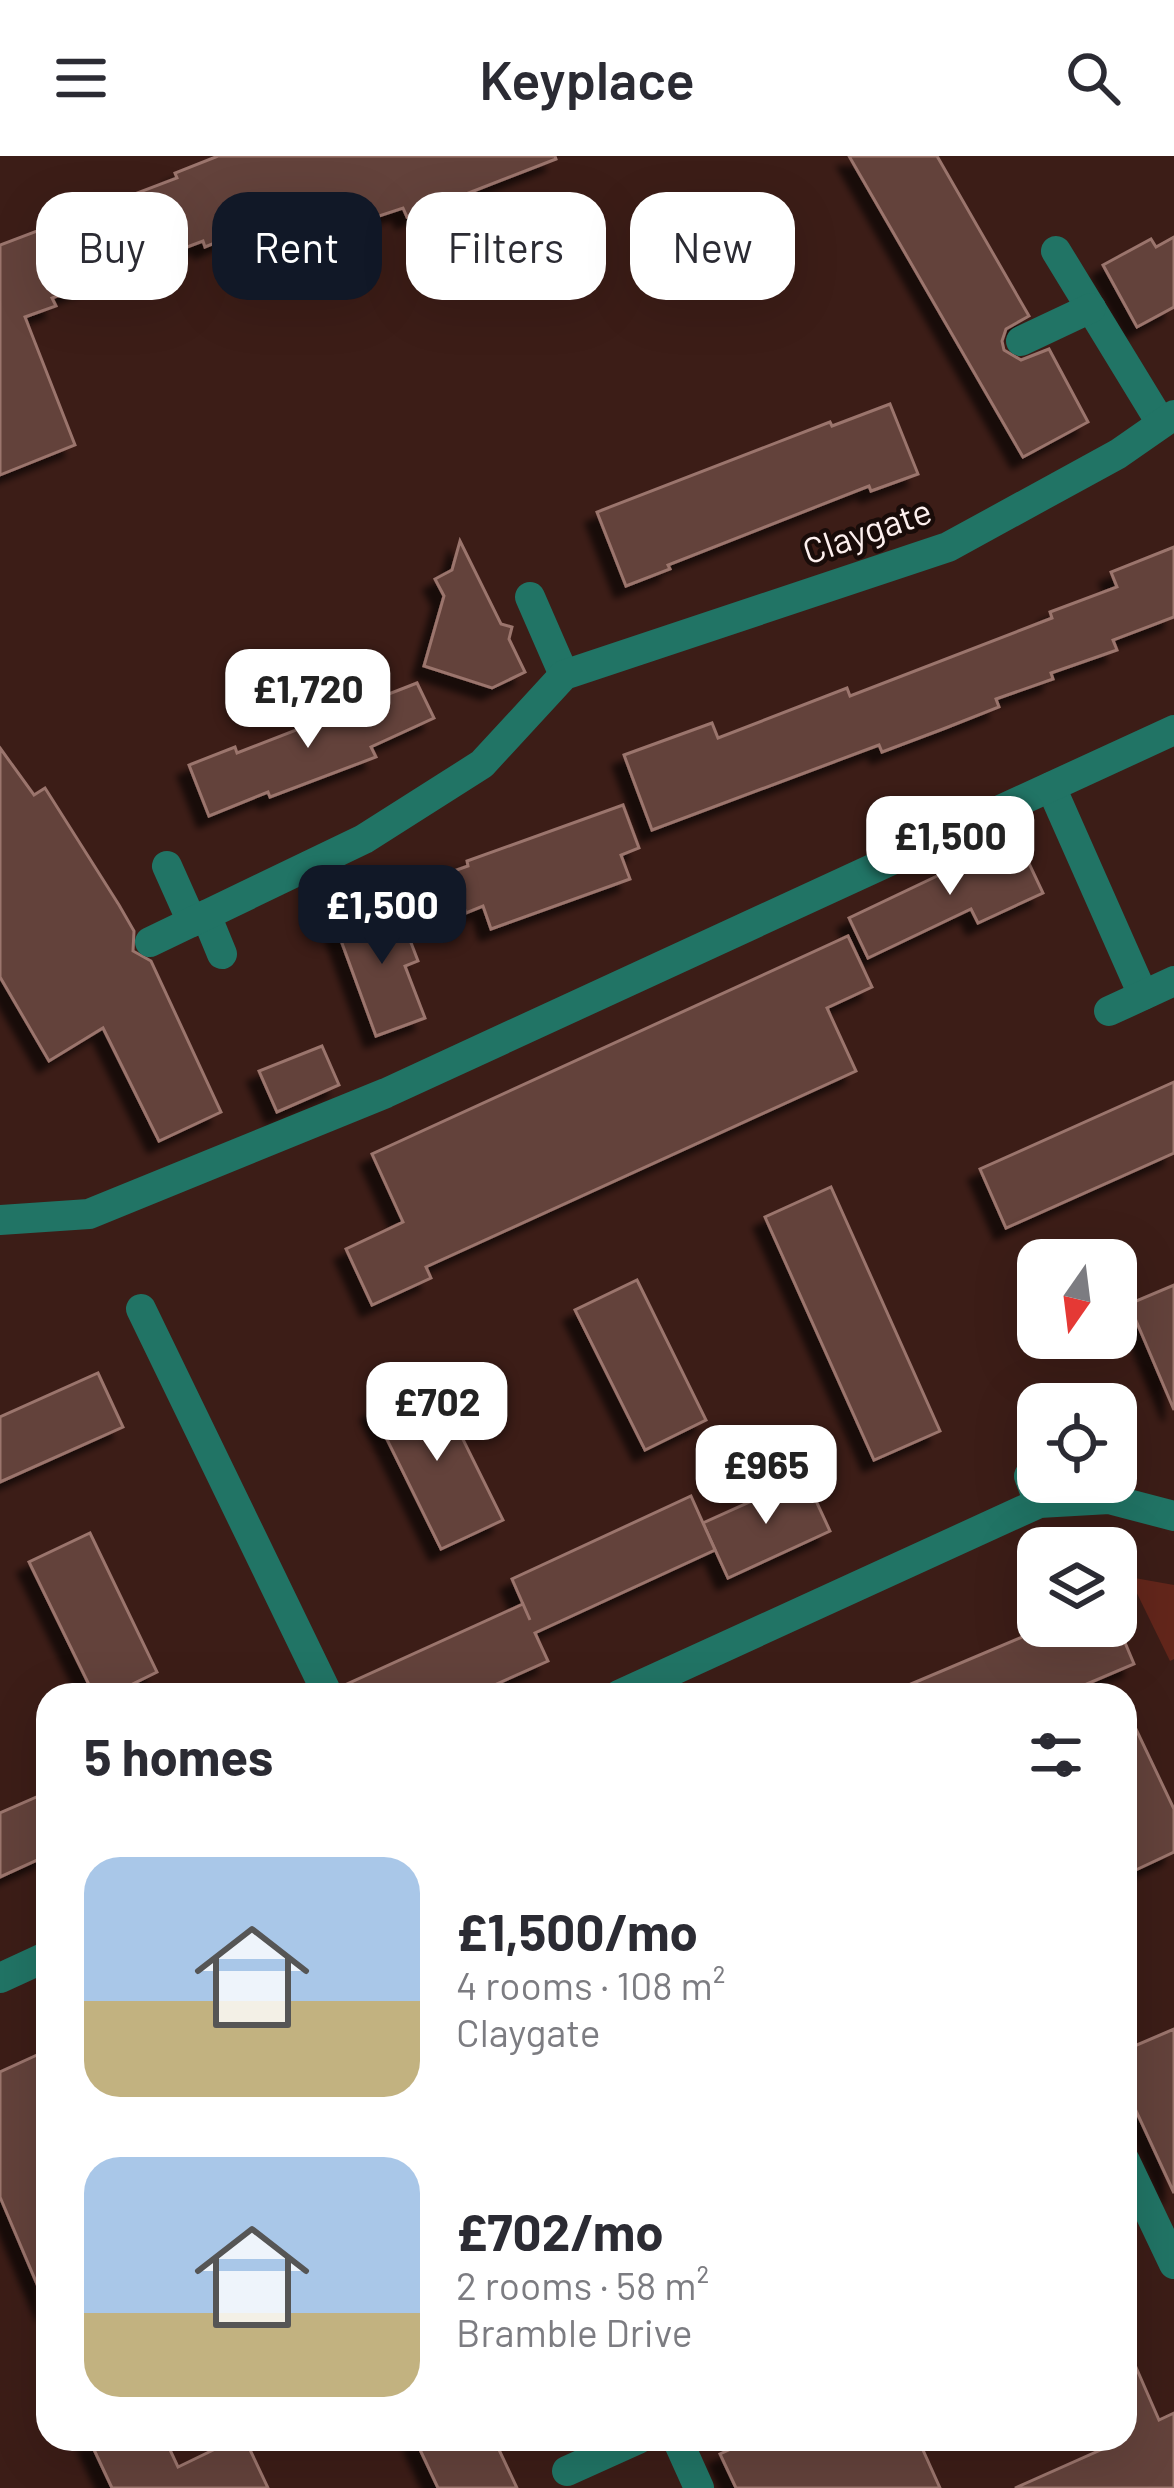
<!DOCTYPE html>
<meta charset="utf-8">
<style>
body{margin:0;font-family:Barlow,sans-serif;background:#f2f2f3;color:#2b2b33;height:100vh;display:flex;flex-direction:column;font-size:45px;white-space:nowrap}
*{box-sizing:border-box;margin:0}
p{font-size:39px;color:#7c7c81}
.icon{flex:none;width:66px;height:66px;fill:none;stroke:currentColor;stroke-width:2;stroke-linecap:round;stroke-linejoin:round}
.map{position:relative;flex:1;overflow:hidden}
.side{position:absolute;left:36px;top:1527px;width:1101px;height:768px;display:flex;flex-direction:column;background:#fff;border-radius:36px;box-shadow:0 12px 48px #0002}
.side>*{flex:none}
.guide{position:absolute;left:36px;top:36px;width:1104px;height:108px;display:flex;gap:24px}
.needle{width:78px;rotate:194deg}
.buttons{position:absolute;left:1017px;top:1083px;display:grid;gap:24px}
.buttons a{display:grid;place-items:center;width:120px;height:120px;border-radius:24px;background:#fff;box-shadow:0 12px 48px #0002;font-size:60px}
.price{position:absolute;translate:-50% -102px;padding:0 27px;border-radius:24px;background:#fff;color:#222;font-size:39px;line-height:78px;filter:drop-shadow(0 3px 6px #0008)}
.price::after{content:'';position:absolute;left:50%;top:72px;width:36px;height:27px;margin-left:-18px;background:inherit;clip-path:polygon(0 0,100% 0,50% 100%)}
.price.current{background:#111827;color:#fff}
ul{padding:0;list-style:none}
li{display:flex;align-items:center;gap:36px;height:300px;padding:0 48px}
li span{display:grid;place-items:center;flex:none;width:336px;height:240px;border-radius:36px;color:#555}
li>.icon{margin-inline-start:auto}
span .icon{width:144px;height:144px;fill:#fffc;stroke-width:1}
li b{font-size:51px}
h2{display:flex;justify-content:space-between;align-items:center;height:144px;padding:0 48px;font-size:51px}
.pill{padding:0 42px;border-radius:36px;background:#fff;box-shadow:0 12px 48px #0002;font-size:42px;line-height:108px}
.pill.current{background:#111827;color:#fff}
header{display:flex;justify-content:space-between;align-items:center;height:156px;padding:0 48px;background:#fff;font-size:54px;font-weight:600}
.map>svg:first-child{display:block}
.green{fill:#63261b}
.building{fill:#63423a;stroke:#9b756d;stroke-width:3;filter:url(#shadow)}
.lines{fill:none;stroke-linecap:round;stroke-linejoin:round}
.service{stroke:#217465;stroke-width:30}
.minor{stroke:#217465;stroke-width:30}
.labels{text-anchor:middle;stroke-width:9;stroke-linejoin:round;paint-order:stroke}
.street-label{font-size:36px;fill:#fdf0ee;stroke:#190c09}
</style>
<header><svg class="icon" aria-label="menu" viewBox="0 0 24 24"><path d="M4 6h16M4 12h16M4 18h16"/></svg>Keyplace<svg class="icon" aria-label="search" viewBox="0 0 24 24"><circle cx="10" cy="10" r="6"/><path d="M15 15l6 6"/></svg></header>
<div class="map">
<svg width="1174" height="2332" viewBox="0 0 1174 2332">
<defs>
<filter id="shadow"><feDropShadow dx="-11" dy="11" stdDeviation="3" flood-color="#0009"/></filter>
</defs>
<rect width="100%" height="100%" fill="#3c1d17"/>
<path class="green" d="M1129,1421L1174,1429V1503L1170,1505Z"/>
<g class="building">
<path d="M218,0H555L556,3L407,61L403,52L303,85L293,55L205,91L203,85L52,142L56,150L25,161L75,289L0,319V89L177,22L175,17Z"/>
<path d="M849,0H937L1029,160L1006,173L1002,185L1004,194L1021,204L1049,193L1088,266L1023,301Z"/>
<path d="M1174,81V151L1137,171L1103,109L1151,83L1156,91Z"/>
<path d="M890,248L918,318L871,335L869,330L668,409L670,413L626,430L597,356L830,266L832,270Z"/>
<path d="M460,385L501,468L512,471L509,483L525,516L492,532L424,510L444,440L435,423L452,414Z"/>
<path d="M1174,391V461L1113,484L1117,494L1051,517L1053,523L996,543L999,551L943,573L882,596L879,589L652,674L624,599L712,567L718,582L847,532L850,540L1052,462L1050,456L1117,431L1111,416Z"/>
<path d="M417,527L434,562L371,591L376,601L270,641L268,636L209,660L189,609L235,591L237,597Z"/>
<path d="M0,592L34,639L45,632L119,749L134,775L133,795L151,805L221,956L159,985L103,872L49,905L0,821Z"/>
<path d="M623,649L639,692L621,699L630,723L491,773L483,750L466,757L451,716L468,710L467,705Z"/>
<path d="M1017,682L1043,737L978,767L971,753L868,802L849,762Z"/>
<path d="M395,745L418,805L405,810L425,862L376,880L335,768Z"/>
<path d="M848,780L872,831L827,852L856,915L426,1111L431,1122L372,1149L346,1093L403,1066L372,998Z"/>
<path d="M322,890L339,929L277,956L259,915Z"/>
<path d="M1174,926V997L1006,1072L980,1013Z"/>
<path d="M831,1031L940,1275L874,1304L765,1061Z"/>
<path d="M637,1124L706,1264L645,1294L575,1154Z"/>
<path d="M1174,1129V1254L1129,1148Z"/>
<path d="M98,1217L123,1271L0,1326V1261Z"/>
<path d="M433,1223L503,1364L441,1393L372,1253Z"/>
<path d="M805,1321L830,1375L728,1422L703,1367Z"/>
<path d="M691,1340L715,1394L535,1477L548,1505L472,1539H346L345,1529L523,1448L530,1464L512,1423Z"/>
<path d="M90,1377L157,1516L110,1539H94L29,1406Z"/>
<path d="M1048,1470H1118L1134,1508L1061,1539H885Z"/>
<path d="M1125,1550L1174,1653V1696L1125,1719Z"/>
<path d="M48,1636V1699L0,1721V1657Z"/>
<path d="M1174,1873V2037L1125,1931V1894Z"/>
<path d="M48,1894V2154L0,2041V1916Z"/>
<path d="M1125,2186L1159,2264L1174,2257V2332H1015L1125,2283Z"/>
<path d="M89,2283H165L178,2311L236,2283H245L268,2332H112Z"/>
<path d="M415,2283H494L517,2332H438Z"/>
<path d="M753,2283H918L940,2332H736L720,2298Z"/>
</g>
<g class="lines">
<g class="service">
<path d="M1056,95L1161,267"/>
<path d="M1021,185L1091,152"/>
<path d="M1051,631L1143,839"/>
<path d="M206,759L222,798"/>
<path d="M0,1064L89,1058L386,937L1174,574"/>
<path d="M141,1153L327,1537"/>
<path d="M1029,1320L1039,1347"/>
<path d="M1125,2005L1174,2108"/>
<path d="M677,2283L699,2332"/>
<path d="M567,2315L638,2283"/>
</g>
<g class="minor">
<path d="M530,441L564,519"/>
<path d="M167,710L192,766"/>
<path d="M150,786L364,683L482,608L564,519L948,391L1118,298L1174,259"/>
<path d="M1109,855L1174,825"/>
<path d="M619,1539L1039,1347L1109,1343L1174,1360"/>
<path d="M0,1822L48,1800"/>
</g>
</g>
<g class="labels">
<g class="street-label">
<text transform="translate(867 375) rotate(-19)" y="13">Claygate</text>
</g>
</g>
</svg>
<div class="buttons">
<a><svg class="needle" viewBox="-14 -14 28 28"><path d="M0-13l5 13h-10z" fill="#e53935"/><path d="M0 13l5-13h-10z" fill="#7c7c81"/></svg></a>
<a><svg class="icon" aria-label="locate" viewBox="0 0 24 24"><circle cx="12" cy="12" r="6"/><path d="M12 2v4M12 18v4M2 12h4M18 12h4"/></svg></a>
<a><svg class="icon" aria-label="layers" viewBox="0 0 24 24"><path d="M12 4l9 5-9 5-9-5zM3 14l9 5 9-5"/></svg></a>
</div>
<b class="price" style="left:308px;top:595px">£1,720</b>
<b class="price" style="left:950px;top:742px">£1,500</b>
<b class="price current" style="left:382px;top:811px">£1,500</b>
<b class="price" style="left:437px;top:1308px">£702</b>
<b class="price" style="left:766px;top:1371px">£965</b>
<div class="guide">
<a class="pill">Buy</a>
<a class="pill current">Rent</a>
<a class="pill">Filters</a>
<a class="pill">New</a>
</div>
<section class="side">
<h2>5 homes<svg class="icon" aria-label="filters" viewBox="0 0 24 24"><path d="M4 7h16M4 17h16"/><circle cx="9" cy="7" r="2"/><circle cx="15" cy="17" r="2"/></svg></h2>
<ul>
<li><span style="background:linear-gradient(#a9c7e8 60%,#c2b280 0)"><svg class="icon" aria-label="home" viewBox="0 0 24 24"><path d="M3 11l9-7 9 7M6 9v11h12V9"/></svg></span><div><b>£1,500/mo</b><p>4 rooms · 108 m²</p><p>Claygate</p></div></li>
<li><span style="background:linear-gradient(#a9c7e8 65%,#c2b280 0)"><svg class="icon" aria-label="home" viewBox="0 0 24 24"><path d="M3 11l9-7 9 7M6 9v11h12V9"/></svg></span><div><b>£702/mo</b><p>2 rooms · 58 m²</p><p>Bramble Drive</p></div></li>
</ul>
</section>
</div>
